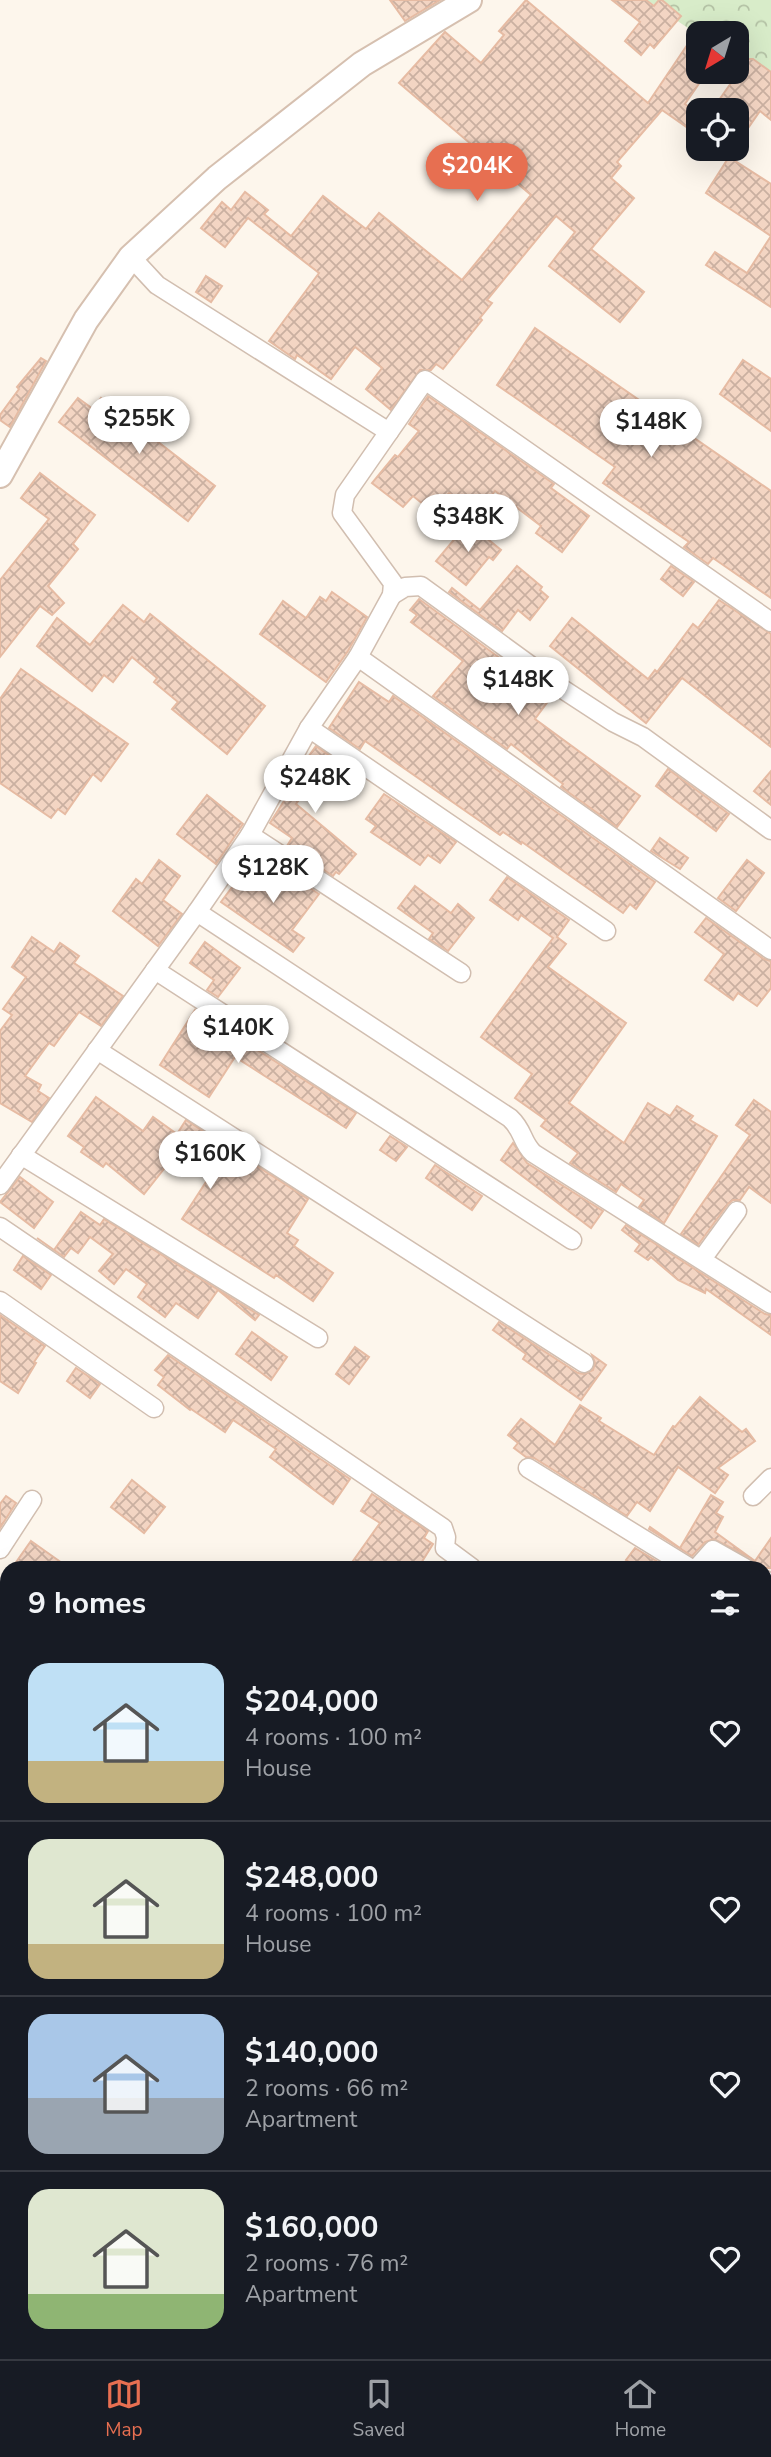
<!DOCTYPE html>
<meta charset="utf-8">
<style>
body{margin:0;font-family:"Nunito Sans",sans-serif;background:#20242c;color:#f1f3f6;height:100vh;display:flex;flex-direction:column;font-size:26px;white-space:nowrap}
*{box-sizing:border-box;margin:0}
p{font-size:23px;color:#9ea1a6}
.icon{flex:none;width:38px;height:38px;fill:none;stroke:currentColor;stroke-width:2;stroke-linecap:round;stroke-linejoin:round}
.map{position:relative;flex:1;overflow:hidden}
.details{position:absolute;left:0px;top:1561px;width:772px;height:798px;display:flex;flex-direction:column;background:#171b24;border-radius:21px 21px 0 0;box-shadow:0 7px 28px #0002}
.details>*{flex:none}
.needle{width:46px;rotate:218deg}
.controls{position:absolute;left:686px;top:21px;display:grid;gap:14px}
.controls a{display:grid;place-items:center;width:63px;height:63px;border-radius:14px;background:#171b24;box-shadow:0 7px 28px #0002;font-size:35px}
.price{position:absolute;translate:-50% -60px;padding:0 16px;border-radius:24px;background:#fff;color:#222;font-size:23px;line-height:46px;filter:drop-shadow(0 2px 4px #0008)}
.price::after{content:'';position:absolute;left:50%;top:42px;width:21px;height:16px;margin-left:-10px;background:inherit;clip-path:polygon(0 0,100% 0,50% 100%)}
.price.on{background:#e76f51;color:#fff}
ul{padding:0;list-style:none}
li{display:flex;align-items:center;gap:21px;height:175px;padding:0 28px}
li+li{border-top:2px solid #363941}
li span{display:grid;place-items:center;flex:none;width:196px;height:140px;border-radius:21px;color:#555}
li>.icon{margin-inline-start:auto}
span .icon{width:84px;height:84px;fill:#fffc;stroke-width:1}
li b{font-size:30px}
h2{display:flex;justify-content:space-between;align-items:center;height:84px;padding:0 28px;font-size:30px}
.menu{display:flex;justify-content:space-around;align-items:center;height:98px;border-top:2px solid #363941;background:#171b24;font-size:19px;color:#9ea1a6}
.menu a{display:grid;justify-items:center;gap:4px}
.menu .on{color:#e76f51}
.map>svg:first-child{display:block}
.forest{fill:url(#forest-crowns)}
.building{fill:url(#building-cross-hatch);stroke:#e6bba3;stroke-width:2}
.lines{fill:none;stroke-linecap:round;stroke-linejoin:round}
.lane-casing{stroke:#d1beb0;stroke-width:12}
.street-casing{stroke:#d1beb0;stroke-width:21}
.secondary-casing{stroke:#d6c0b0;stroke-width:28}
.lane{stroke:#fff;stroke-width:9}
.street{stroke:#fff;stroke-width:18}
.secondary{stroke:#fff;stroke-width:24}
</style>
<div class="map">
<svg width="771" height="2359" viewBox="0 0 771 2359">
<defs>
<pattern id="forest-crowns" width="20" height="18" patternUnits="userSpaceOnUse" patternTransform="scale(1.75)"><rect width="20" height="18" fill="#d8ecc9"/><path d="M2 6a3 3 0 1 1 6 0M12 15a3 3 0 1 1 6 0" fill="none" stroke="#b4c2a5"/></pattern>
<pattern id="building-cross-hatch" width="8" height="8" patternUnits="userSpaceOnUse" patternTransform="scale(1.75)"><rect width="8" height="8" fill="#f3d5c3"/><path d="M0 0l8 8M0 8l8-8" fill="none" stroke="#cab0a1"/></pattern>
</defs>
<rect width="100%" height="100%" fill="#fdf6ec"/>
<path class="forest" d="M647,0H771V74L737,56V33L698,35Z"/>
<g class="building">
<path d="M390,0H440L405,21Z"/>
<path d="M526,0L648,103L698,29V72H707L685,104L698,113V135L662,110L617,162L621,166L611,178L634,198L591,249L644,292L620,322L549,266L575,232L556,216L487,300L492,303L480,318L482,320L443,369L436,364L431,370H420L391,410L366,389L382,368L355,347L331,379L297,355L295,359L269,341L319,273L248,218L225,247L201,228L222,202L231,210L245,192L268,210L264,214L291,236L323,196L366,229L379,213L462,280L531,195L399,83L445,32L481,63L504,35L499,31Z"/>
<path d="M612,0H646L654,6L659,0H662L681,16L654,48L650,44L641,55L625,41L640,22Z"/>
<path d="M748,59H753L771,72V120L760,111L737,144V110H712Z"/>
<path d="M729,157L771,184V236L706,193Z"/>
<path d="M771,236V307L706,265L715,252L747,273Z"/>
<path d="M206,276L222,286L211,302L196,292Z"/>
<path d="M535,328L771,491V598L713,558L708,564L684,547L689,542L603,483L615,467L497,385Z"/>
<path d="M41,358L46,361L10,427L0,420V415L19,389L17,387Z"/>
<path d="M743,360L771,379V431L720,394Z"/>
<path d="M428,396L554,484L551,488L589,516L562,552L536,533L541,526L495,491L477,514L449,493L433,512L413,496L403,507L372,483L395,455L398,457L419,431L409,424Z"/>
<path d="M78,398L93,409L101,398L215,486L188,521L59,422Z"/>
<path d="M40,473L95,515L73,544L78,549L48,586L64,603L52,615L40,606L0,657V580L49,519L21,498Z"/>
<path d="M468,523L501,550L493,560L489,557L466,585L436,561Z"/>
<path d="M517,566L542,587L540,590L548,597L530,620L518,610L502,631L449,592L452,588L480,610Z"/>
<path d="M671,566L694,582L683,596L661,579Z"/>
<path d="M332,592L367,617L348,651L326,682L260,634L283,601L306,618L320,597L326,601Z"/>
<path d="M419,599L552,696L535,719L640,796L617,827L561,787L563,784L511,744L507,749L433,696L463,661L411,622L417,615L410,610Z"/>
<path d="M719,600L771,634V747L682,678L646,723L550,646L572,618L648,679L655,670L657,672L693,624L698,628Z"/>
<path d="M123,605L144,622L150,614L265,706L227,754L172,709L178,702L154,682L157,678L132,657L113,682L104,675L92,691L37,646L57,618L90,645Z"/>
<path d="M21,669L128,744L101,781L93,774L65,814L58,809L51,818L0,783V699Z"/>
<path d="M359,682L389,702L393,696L655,882L636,909L630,904L623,913L522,842L521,844L503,832L500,835L365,741L360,749L329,728Z"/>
<path d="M316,746L357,775L346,791L330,780L318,797L307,789L296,804L356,854L339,874L336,872L333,876L287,846L292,838L270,823L307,765L304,763Z"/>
<path d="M668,769L729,814L716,831L656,786Z"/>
<path d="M771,771V805L754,791Z"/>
<path d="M384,794L456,842L440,863L428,855L420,865L371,832L376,826L366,819Z"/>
<path d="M207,795L243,824L216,864L177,834Z"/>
<path d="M660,838L688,858L680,869L651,851Z"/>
<path d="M159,860L180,876L163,900L182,914L158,946L113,911L136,879L142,884Z"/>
<path d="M747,860L764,873L736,911L718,898Z"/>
<path d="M273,864L319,894L292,930L304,938L293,952L221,902L239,878L254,890Z"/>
<path d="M507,877L569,920L557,937L566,944L548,967L626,1023L569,1103L624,1143L648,1103L670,1116L677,1106L693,1116L690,1120L717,1136L664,1223L639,1207L644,1200L621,1184L616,1192L570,1163L578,1153L541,1126L546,1120L515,1098L532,1074L481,1037L553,938L521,915L518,920L490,900Z"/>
<path d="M415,886L451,913L458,904L474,918L448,951L429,939L433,933L398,908Z"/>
<path d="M706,918L764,959L771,961V988L757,1006L738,993L733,1000L705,980L724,954L695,932Z"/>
<path d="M32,937L54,952L60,943L79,956L74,963L123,996L101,1026L79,1012L54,1046L49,1043L25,1076L41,1085L38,1091L49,1098L32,1122L0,1103V1031L12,1015L3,1009L26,977L12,967Z"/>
<path d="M205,942L240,968L218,997L207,990L214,980L190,963Z"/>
<path d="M195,1010L356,1113L346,1128L235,1057L209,1097L160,1065Z"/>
<path d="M96,1097L143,1131L153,1117L177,1134L186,1120L308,1199L287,1233L298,1240L294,1246L333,1273L313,1301L276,1275L274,1278L182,1219L213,1171L179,1150L144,1194L106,1163L103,1167L81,1152L84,1147L68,1136Z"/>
<path d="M754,1100L771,1112V1203L749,1187L740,1200H733L728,1204L698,1245L681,1234L750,1135L736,1125Z"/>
<path d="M390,1136L407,1147L396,1161L380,1150Z"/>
<path d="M513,1143L527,1163L603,1211L591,1228L501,1160Z"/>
<path d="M435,1165L482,1196L472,1210L426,1178Z"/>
<path d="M20,1177L53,1202L34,1228L0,1202Z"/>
<path d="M81,1212L100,1225L104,1219L259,1315L255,1320L218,1290L198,1318L176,1303L165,1317L138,1297L147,1284L126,1269L114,1284L99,1271L113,1254L90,1237L78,1253L71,1248L64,1257L37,1238L54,1250Z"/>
<path d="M626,1225L765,1314L771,1315V1335L706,1289L705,1293L678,1280L651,1257L648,1260L635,1251L640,1244L622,1230Z"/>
<path d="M23,1256L51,1275L41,1289L14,1270Z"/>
<path d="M0,1315L45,1346L34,1362L36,1363L18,1393L0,1381Z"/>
<path d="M499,1322L578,1373L584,1374L593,1370L595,1363L592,1355L606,1365L581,1400L523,1359L526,1354L493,1330Z"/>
<path d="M252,1332L287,1357L271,1380L236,1354Z"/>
<path d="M355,1347L369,1357L349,1384L336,1374Z"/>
<path d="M168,1355L350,1479L333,1504L270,1457L276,1449L233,1420L225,1432L191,1409L190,1410L158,1385L164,1377L155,1370Z"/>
<path d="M76,1368L100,1384L90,1398L67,1381Z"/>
<path d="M700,1397L742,1432L746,1429L755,1441L718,1468L728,1475L715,1493L678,1467L650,1511L637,1502L627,1516L534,1458L526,1457L514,1448L518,1443L508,1435L521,1419L555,1445L580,1405L601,1418L599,1421L654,1455L673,1426L675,1427Z"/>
<path d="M132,1480L165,1507L144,1533L111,1507Z"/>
<path d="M372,1494L428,1531L424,1538L433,1544L418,1568H348L380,1523L361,1511Z"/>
<path d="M711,1495L723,1502L716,1513L723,1517L715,1532L755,1561L771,1538V1568H756L751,1558L714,1539L705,1542L692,1556L649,1529L650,1527L680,1548Z"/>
<path d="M6,1496L16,1503L0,1528V1504Z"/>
<path d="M31,1541L69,1568H12Z"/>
<path d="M635,1548L668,1568H638L626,1560Z"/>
</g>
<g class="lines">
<g class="lane-casing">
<g id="lane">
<path d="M765,1879L771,1883"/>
<path d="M765,1950L771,1940"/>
</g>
</g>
<g class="street-casing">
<g id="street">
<path d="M131,257L157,285L389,432"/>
<path d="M392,595L405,587L421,586L564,690L613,722L643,737L771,830"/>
<path d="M358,657L771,950"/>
<path d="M309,728L606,931"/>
<path d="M250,835L461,973"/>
<path d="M197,912L510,1118C524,1131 521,1141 533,1153L771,1304"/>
<path d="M155,970L572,1240"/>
<path d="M97,1050L584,1363"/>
<path d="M21,1155L318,1338"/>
<path d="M0,1185L197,912L250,835L309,728L358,657L392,595L393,583L342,513L345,495L425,380L771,622"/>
<path d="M0,1227L443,1528L446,1537L445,1548L472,1568"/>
<path d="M702,1259L737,1211"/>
<path d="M0,1301L154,1408"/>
<path d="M528,1468L690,1568"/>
<path d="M753,1496L771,1478"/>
<path d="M0,1549L32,1500"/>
<path d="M697,1568L713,1550L745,1568"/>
<path d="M765,1580L771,1584"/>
<path d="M0,1796L7,1779"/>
<path d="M765,2068L771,2059"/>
<path d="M0,2142L7,2128"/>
<path d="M0,2164L7,2168"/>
<path d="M288,2359L292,2352"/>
<path d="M431,2359L435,2352"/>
<path d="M547,2359L552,2352"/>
</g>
</g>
<g class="secondary-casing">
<g id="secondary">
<path d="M0,475L86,320L131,257L217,178L362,64L469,0"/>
<path d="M0,1741L7,1744"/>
<path d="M765,2011L771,2013"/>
</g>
</g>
<use href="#lane" class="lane"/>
<use href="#street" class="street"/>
<use href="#secondary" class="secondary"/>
</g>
</svg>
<div class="controls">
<a><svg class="needle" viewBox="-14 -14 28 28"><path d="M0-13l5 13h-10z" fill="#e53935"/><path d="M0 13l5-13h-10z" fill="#9ea1a6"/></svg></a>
<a><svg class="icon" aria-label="locate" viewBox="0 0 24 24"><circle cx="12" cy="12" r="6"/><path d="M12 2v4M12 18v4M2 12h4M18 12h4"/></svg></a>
</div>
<b class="price on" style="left:477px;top:203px">$204K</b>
<b class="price" style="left:139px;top:456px">$255K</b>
<b class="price" style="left:651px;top:459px">$148K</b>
<b class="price" style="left:468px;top:554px">$348K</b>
<b class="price" style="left:518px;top:717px">$148K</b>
<b class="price" style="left:315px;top:815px">$248K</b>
<b class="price" style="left:273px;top:905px">$128K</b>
<b class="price" style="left:238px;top:1065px">$140K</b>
<b class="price" style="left:210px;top:1191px">$160K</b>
<section class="details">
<h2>9 homes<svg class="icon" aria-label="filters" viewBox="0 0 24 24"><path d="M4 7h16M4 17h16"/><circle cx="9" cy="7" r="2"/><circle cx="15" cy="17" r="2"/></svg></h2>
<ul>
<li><span style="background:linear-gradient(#bfe0f5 70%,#c2b280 0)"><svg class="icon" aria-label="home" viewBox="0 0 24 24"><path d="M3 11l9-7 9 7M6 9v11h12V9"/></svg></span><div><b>$204,000</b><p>4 rooms · 100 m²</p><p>House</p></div><svg class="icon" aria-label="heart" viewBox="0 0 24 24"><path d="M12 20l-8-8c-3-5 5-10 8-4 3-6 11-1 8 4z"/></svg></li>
<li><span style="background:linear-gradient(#dfe7d0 75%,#c2b280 0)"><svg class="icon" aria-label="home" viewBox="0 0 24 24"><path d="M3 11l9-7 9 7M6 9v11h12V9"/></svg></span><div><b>$248,000</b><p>4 rooms · 100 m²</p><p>House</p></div><svg class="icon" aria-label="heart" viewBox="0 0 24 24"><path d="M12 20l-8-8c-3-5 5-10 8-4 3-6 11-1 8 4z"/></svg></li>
<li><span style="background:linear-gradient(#a9c7e8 60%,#9aa5b1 0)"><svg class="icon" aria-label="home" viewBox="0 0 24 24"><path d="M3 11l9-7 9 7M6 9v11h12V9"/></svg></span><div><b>$140,000</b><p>2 rooms · 66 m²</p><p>Apartment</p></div><svg class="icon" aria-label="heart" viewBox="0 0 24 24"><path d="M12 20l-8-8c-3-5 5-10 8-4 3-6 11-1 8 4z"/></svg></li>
<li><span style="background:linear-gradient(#dfe7d0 75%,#8fb573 0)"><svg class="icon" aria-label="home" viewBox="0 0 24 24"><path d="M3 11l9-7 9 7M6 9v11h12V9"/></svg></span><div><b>$160,000</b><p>2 rooms · 76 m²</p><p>Apartment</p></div><svg class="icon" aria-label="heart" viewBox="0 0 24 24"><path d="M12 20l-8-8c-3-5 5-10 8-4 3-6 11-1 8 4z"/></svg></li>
</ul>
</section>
</div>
<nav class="menu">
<a class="on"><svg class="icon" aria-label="map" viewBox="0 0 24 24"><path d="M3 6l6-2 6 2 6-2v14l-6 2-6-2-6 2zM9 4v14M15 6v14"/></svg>Map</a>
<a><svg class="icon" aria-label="saved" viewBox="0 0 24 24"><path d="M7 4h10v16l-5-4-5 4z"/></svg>Saved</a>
<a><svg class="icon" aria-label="home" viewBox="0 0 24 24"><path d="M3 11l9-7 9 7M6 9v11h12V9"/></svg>Home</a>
</nav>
